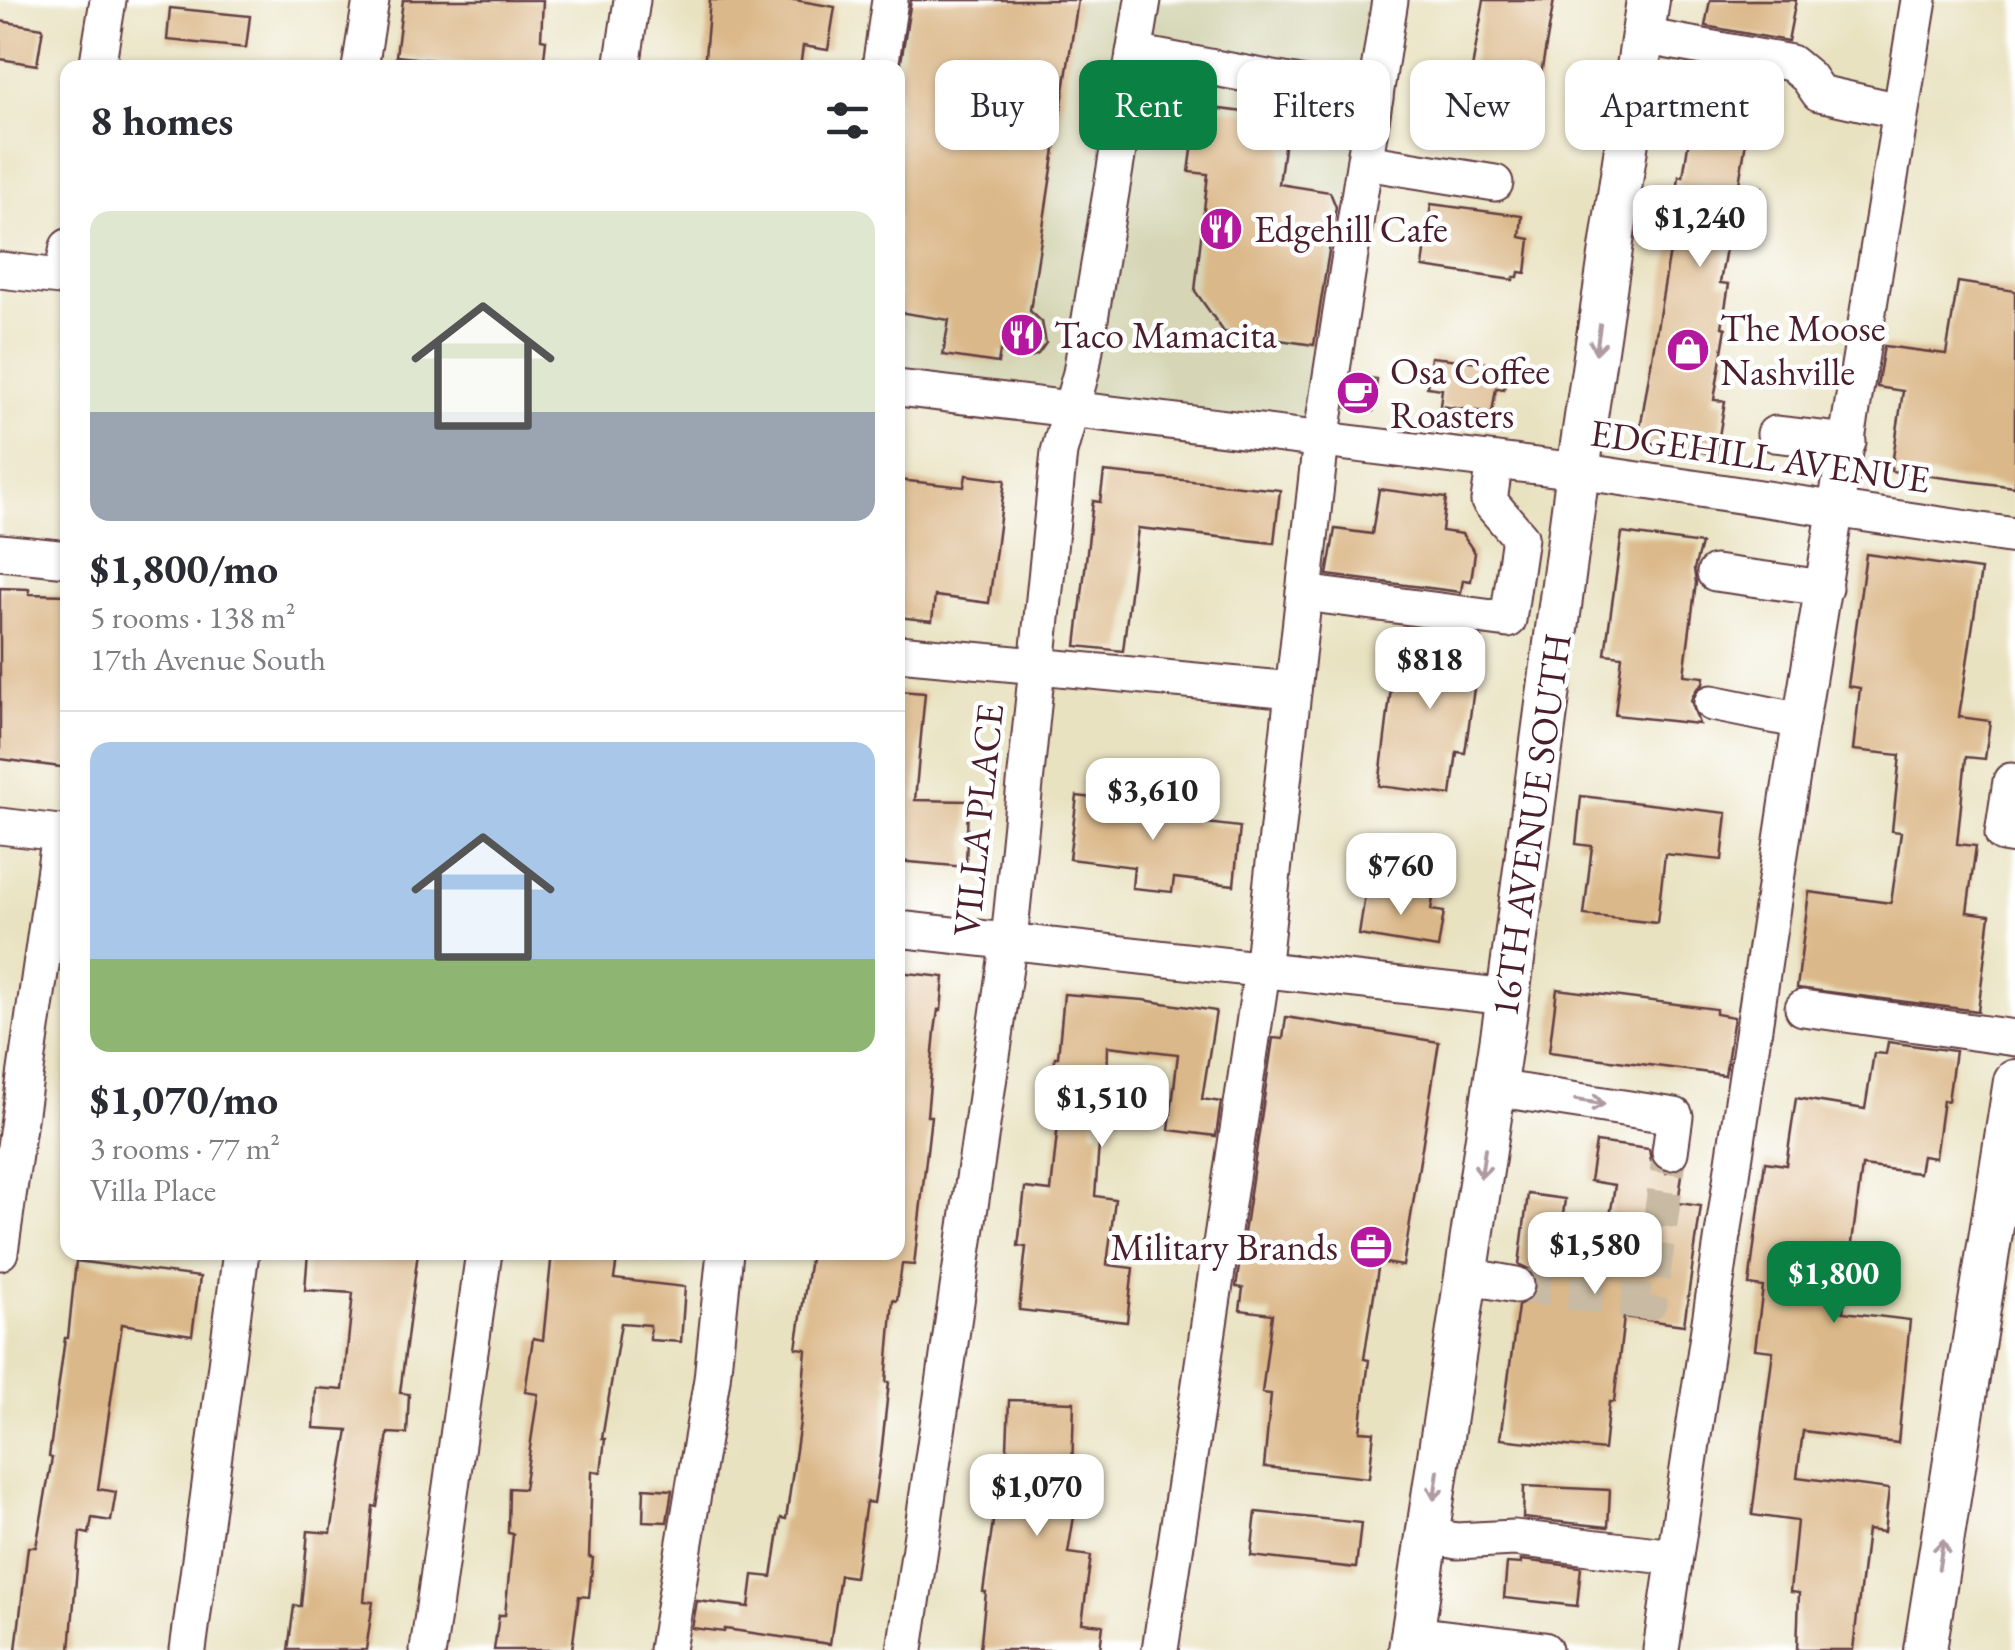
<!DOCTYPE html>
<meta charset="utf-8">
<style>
body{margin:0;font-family:"EB Garamond",serif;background:#f7f7f7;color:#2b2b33;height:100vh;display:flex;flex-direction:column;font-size:38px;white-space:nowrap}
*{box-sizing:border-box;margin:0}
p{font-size:32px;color:#7c7c81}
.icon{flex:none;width:55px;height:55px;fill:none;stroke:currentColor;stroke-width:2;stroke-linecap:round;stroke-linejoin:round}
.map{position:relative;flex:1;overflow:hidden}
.drawer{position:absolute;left:60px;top:60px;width:845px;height:1200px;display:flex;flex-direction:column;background:#fff;border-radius:20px;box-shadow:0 2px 8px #0004}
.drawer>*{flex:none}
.banner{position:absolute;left:935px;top:60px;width:930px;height:90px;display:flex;gap:20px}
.price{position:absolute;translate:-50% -85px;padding:0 22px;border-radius:20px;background:#fff;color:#222;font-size:32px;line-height:65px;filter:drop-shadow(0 2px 5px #0008)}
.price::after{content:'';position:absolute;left:50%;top:60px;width:30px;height:22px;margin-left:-15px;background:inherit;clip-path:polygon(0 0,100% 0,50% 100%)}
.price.on{background:#0b8043;color:#fff}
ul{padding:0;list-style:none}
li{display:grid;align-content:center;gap:20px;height:530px;padding:0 30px}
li+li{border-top:2px solid #e1e1e2}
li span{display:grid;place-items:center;height:310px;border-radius:20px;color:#555}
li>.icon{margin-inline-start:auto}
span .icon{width:180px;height:180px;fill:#fffc;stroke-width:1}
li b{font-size:42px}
h2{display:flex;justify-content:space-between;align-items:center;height:120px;padding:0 30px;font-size:42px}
.chip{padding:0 35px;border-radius:20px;background:#fff;box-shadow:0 2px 8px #0004;font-size:35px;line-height:90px}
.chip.on{background:#0b8043;color:#fff}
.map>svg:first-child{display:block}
.built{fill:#d6d6b6}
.building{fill:#dbb889}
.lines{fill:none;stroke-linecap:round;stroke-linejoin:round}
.minor-tunnel{stroke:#c9bba3;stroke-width:35;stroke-dasharray:35 18;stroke-linecap:butt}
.minor-casing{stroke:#623c42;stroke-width:39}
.major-casing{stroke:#623c42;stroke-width:46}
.minor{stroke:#fff;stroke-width:35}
.major{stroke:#fff;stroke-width:42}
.oneway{stroke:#ae9aa0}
.labels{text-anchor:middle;stroke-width:9;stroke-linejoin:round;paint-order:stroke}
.poi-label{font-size:38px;fill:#4a1f2b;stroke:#fff;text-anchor:start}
.street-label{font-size:38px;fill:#4a1f2b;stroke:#fff}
</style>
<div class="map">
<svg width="2015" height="1650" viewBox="0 0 2015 1650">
<rect width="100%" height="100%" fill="#fff"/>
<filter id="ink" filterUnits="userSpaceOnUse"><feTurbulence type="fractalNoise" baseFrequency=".01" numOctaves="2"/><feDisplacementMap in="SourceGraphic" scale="20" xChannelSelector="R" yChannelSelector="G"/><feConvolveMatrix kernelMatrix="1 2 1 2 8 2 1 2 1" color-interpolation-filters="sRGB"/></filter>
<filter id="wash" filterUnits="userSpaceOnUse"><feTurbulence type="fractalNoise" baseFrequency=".0048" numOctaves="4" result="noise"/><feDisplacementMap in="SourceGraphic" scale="40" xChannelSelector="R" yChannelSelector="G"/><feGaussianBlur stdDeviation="2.25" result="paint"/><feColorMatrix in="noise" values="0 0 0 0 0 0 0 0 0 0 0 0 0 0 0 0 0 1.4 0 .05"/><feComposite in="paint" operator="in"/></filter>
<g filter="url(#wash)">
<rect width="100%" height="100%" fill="#e9e2c1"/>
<path class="built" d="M890,0H1390L1321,440L898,388V68Z"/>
<g id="blocks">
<g class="building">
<path d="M403,0H543L541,39L546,40L543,68H479V65L396,56Z"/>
<path d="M710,0H795L835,7L828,50L803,46L800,68H704Z"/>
<path d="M911,0H1078L1030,311L1042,322L1046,343L1038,354L1031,357L1000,351L998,363L943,355L949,320L898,312L901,292L898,291V80Z"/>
<path d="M1484,0H1554L1533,120L1465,108Z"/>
<path d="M1710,0H1796L1788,41L1705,26Z"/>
<path d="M170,8L250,16L246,48L167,40Z"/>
<path d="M0,21L43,28L37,65L0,59Z"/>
<path d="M1700,68L1753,78L1744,128L1748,129L1739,184L1762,187L1756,229L1730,225L1720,283L1729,284L1722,327L1726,328L1714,400L1725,401L1716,454L1638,441L1672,239L1679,176L1683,177Z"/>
<path d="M1198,106L1288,118L1279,184L1330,192L1336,207L1314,345L1224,332L1195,291L1208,174L1189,172Z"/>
<path d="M1431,204L1522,216L1520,237L1530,239L1526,273L1519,272L1518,277H1514L1513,280L1423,267Z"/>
<path d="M1958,282L2015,291V487L1891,471L1903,391L1877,387L1884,346L1946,354Z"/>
<path d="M1431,357L1508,365L1504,389L1496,388L1492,413L1440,406L1442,389L1427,387Z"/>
<path d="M1353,376L1377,379L1373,411L1348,408Z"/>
<path d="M1104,472L1280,490L1274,543L1138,528L1123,651L1076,646L1093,501L1100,502Z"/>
<path d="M966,475L1005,480L989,603L935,596L932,621L898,617V480L964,487Z"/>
<path d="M1379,489L1446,498L1442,531L1462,534L1475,553L1471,581L1463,580L1461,592L1327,575L1335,529L1372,534Z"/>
<path d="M1622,533L1701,544L1694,569L1696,583L1684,675L1704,677L1703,684L1696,690L1691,700L1699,724L1615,715L1622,656L1605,654Z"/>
<path d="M1866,554L1981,570L1959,717L1990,721L1985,759L1966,757L1957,844L1976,846L1967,912L1990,915L1978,1011L1797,988L1809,892L1891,903L1901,832L1892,831L1900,755L1853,750L1860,688L1848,686Z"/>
<path d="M0,588L29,589V594L68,595V768L0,759Z"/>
<path d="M1407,628L1481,638L1465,753L1457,752L1451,795L1379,786L1391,688L1399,689Z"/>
<path d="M898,691L925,693L915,800L968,801L966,867L898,861Z"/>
<path d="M1077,796L1181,809L1180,820L1240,827L1234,885L1174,878L1172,892L1132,888L1134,867L1069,859Z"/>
<path d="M1581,796L1727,813L1722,860L1665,854L1657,923L1584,915L1592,846L1576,844Z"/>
<path d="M1366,888L1433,898L1431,910L1444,912L1438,948L1359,935Z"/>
<path d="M898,972L944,977L941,1011L938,1010L935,1031L927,1116H931L914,1265L902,1264L897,1301L893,1300L886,1382H889L881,1455L874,1503L866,1502L855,1577L840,1575L830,1644L725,1629L724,1632L692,1628L697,1601L749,1607L753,1575L772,1577L781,1518L786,1519L800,1422L806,1349L796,1348L811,1252H898Z"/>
<path d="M1557,989L1716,1009V1014L1734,1017L1725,1075L1549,1052Z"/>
<path d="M1064,994L1143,1000L1216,1011L1202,1099L1221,1102L1216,1136L1169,1130L1178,1054L1108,1046L1107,1083L1095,1082L1093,1131L1100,1132L1095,1196L1115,1199L1107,1265L1133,1268L1127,1322L1019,1310L1026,1247L1018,1246L1025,1188L1051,1191L1059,1114H1052L1055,1057H1058Z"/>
<path d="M1286,1017L1439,1042L1403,1266L1379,1262L1364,1359L1369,1360L1360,1431L1374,1432L1369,1478L1264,1467L1271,1394L1262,1393L1272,1314L1240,1310L1243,1288L1236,1287L1273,1038L1283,1039Z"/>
<path d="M1888,1042L1955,1051L1948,1101L1943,1100L1935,1158L1922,1156L1919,1173L1862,1166L1843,1312L1910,1320L1898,1443L1803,1431L1797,1477L1889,1489L1884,1532L1867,1530L1853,1650H1797L1799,1593L1790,1592L1797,1521L1752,1515L1773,1351L1755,1349L1763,1287L1749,1285L1765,1162L1786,1165L1796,1098L1865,1109L1874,1053L1886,1054Z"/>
<path d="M1596,1142L1649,1149L1651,1161L1666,1173L1683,1168L1678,1203L1701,1206L1684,1325L1624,1317L1614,1402H1609L1604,1450L1500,1439L1518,1306L1532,1299L1537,1288L1530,1270L1519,1264L1528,1194L1565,1199L1562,1223L1608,1229L1615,1185L1590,1181Z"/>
<path d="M308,1252H418L400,1393L409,1394L407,1434L388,1433L377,1507L373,1506L364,1601L373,1602L366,1650H288L294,1606H301L308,1531L331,1533L348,1430L314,1428L316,1388L343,1390L353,1293L305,1290Z"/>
<path d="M552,1252H618L614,1279L685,1287L681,1342L650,1340V1325L621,1323L602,1439H605L601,1472L592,1471L589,1557L593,1558L589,1597L579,1596L572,1650H494L499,1615H505L513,1534L508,1533L509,1488L524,1489L538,1394L525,1392L533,1338L543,1340Z"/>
<path d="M76,1261L200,1277L192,1335L122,1324L98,1489L116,1492L111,1521L92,1518L89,1534L80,1532L70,1650H16L28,1547H36L52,1458L49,1457L65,1338H68Z"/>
<path d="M1009,1400L1074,1402L1072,1472L1081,1474L1068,1553L1091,1556L1082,1623L1103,1625L1100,1650H980L986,1592H983L1000,1471L1006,1472Z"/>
<path d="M1524,1486L1610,1490L1608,1527L1523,1518Z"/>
<path d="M644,1488L672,1490L667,1522L643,1521Z"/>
<path d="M1256,1512L1361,1523L1356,1568L1251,1556Z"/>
<path d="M1521,1560L1581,1567L1577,1606L1504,1598L1507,1563L1521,1564Z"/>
</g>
</g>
</g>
<g filter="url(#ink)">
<use href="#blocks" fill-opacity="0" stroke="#623c42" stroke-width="2.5"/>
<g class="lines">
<path class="minor-tunnel" d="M1516,1285L1649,1303L1670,1152"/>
<g class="minor-casing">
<g id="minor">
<path d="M1642,36L1791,63L1808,77L1819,93L1900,111"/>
<path d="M1134,53L1375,98"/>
<path d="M97,68L108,0"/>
<path d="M360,68L371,0"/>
<path d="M622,68L632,0"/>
<path d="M880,68L890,0"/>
<path d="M1365,162L1495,183"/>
<path d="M0,270L68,278"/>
<path d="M62,277L68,247"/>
<path d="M898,388L1578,471L2015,536"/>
<path d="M1775,434L1848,442"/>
<path d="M0,552L68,559"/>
<path d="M1715,573L1824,588"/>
<path d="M1304,593L1508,620L1520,537L1489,501L1495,461"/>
<path d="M898,653L1293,690"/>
<path d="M1712,703L1801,721"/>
<path d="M2011,781L2003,834L2015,836"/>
<path d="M0,826L68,834"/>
<path d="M898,929L1508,997"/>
<path d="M1803,1008L2015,1038"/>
<path d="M1494,1088L1675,1116L1670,1152"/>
<path d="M0,1252L60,833"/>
<path d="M1466,1276L1516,1285"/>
<path d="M1429,1535L1456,1541L1514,1538L1674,1557"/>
<path d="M1413,1634L1544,1650"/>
<path d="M188,1650L241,1252"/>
<path d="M428,1650L484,1252"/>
<path d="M667,1650L712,1379L725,1252"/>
<path d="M905,1650L1009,940L1059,452L1081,373L1143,0"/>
<path d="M1160,1650L1262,971L1321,440L1390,0"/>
<path d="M1661,1650L1788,800L1919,0"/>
</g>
</g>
<g class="major-casing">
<g id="major">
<path d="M1410,1650L1508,997L1578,471L1648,0"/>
<path d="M1925,1650L2015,1081"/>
</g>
</g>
<use href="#minor" class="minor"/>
<use href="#major" class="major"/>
</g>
<defs><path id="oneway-shaft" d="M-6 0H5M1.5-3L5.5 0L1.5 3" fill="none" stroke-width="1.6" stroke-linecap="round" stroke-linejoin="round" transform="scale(2.5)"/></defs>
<g class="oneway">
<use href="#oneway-shaft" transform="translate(1598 339) rotate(98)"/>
<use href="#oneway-shaft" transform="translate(1590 1102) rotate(9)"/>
<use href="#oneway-shaft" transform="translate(1483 1163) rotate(98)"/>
<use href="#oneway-shaft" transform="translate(1436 1485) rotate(98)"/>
<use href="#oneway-shaft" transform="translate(1941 1554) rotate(-81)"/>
</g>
</g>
<defs>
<g id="restaurant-disc" transform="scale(2.25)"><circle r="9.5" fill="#b5179e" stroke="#fff"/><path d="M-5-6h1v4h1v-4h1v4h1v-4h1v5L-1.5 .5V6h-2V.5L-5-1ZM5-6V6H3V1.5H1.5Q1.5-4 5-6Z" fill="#fff"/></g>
<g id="shop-disc" transform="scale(2.25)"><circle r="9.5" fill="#b5179e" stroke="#fff"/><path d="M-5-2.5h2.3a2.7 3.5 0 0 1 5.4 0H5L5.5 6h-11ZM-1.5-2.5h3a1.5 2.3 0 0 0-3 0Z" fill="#fff"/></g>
<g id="cafe-disc" transform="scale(2.25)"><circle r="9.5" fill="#b5179e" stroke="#fff"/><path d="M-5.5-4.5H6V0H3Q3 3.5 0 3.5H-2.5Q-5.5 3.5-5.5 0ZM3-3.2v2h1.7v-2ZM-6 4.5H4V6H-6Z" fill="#fff"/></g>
<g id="office-disc" transform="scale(2.25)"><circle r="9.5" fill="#b5179e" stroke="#fff"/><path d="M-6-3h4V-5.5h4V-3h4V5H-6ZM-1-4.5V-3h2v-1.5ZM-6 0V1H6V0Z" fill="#fff"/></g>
</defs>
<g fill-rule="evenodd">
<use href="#restaurant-disc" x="1221" y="229"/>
<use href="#restaurant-disc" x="1022" y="335"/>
<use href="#shop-disc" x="1688" y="350"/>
<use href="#cafe-disc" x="1358" y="393"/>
<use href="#office-disc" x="1371" y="1247"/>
</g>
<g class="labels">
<g class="poi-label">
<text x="1254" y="242">Edgehill Cafe</text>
<text x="1720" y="341">The Moose<tspan x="1720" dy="44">Nashville</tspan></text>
<text x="1054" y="348">Taco Mamacita</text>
<text x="1390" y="384">Osa Coffee<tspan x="1390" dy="44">Roasters</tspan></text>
<text x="1338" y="1260" text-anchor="end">Military Brands</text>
</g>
<g class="street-label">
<text transform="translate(1760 456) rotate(8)" y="13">EDGEHILL AVENUE</text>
<text transform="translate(978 820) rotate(-84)" y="13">VILLA PLACE</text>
<text transform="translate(1531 825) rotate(-82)" y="13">16TH AVENUE SOUTH</text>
</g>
</g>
</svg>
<b class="price" style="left:1700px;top:270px">$1,240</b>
<b class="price" style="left:1430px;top:712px">$818</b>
<b class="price" style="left:1153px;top:843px">$3,610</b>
<b class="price" style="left:1401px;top:918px">$760</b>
<b class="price" style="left:1102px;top:1150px">$1,510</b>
<b class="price" style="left:1595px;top:1297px">$1,580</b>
<b class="price on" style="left:1834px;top:1326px">$1,800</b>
<b class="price" style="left:1037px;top:1539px">$1,070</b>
<div class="banner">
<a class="chip">Buy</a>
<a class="chip on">Rent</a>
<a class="chip">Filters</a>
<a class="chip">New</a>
<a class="chip">Apartment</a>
</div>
<section class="drawer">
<h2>8 homes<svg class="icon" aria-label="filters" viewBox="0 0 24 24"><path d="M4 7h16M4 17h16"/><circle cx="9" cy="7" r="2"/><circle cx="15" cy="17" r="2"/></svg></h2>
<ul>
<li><span style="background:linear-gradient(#dfe7d0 65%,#9aa5b1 0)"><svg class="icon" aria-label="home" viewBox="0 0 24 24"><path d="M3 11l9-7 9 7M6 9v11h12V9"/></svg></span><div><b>$1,800/mo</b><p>5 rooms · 138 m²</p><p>17th Avenue South</p></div></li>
<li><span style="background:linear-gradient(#a9c7e8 70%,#8fb573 0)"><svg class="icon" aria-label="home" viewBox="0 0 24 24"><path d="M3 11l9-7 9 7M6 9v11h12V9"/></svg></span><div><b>$1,070/mo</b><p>3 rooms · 77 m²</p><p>Villa Place</p></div></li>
</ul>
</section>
</div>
